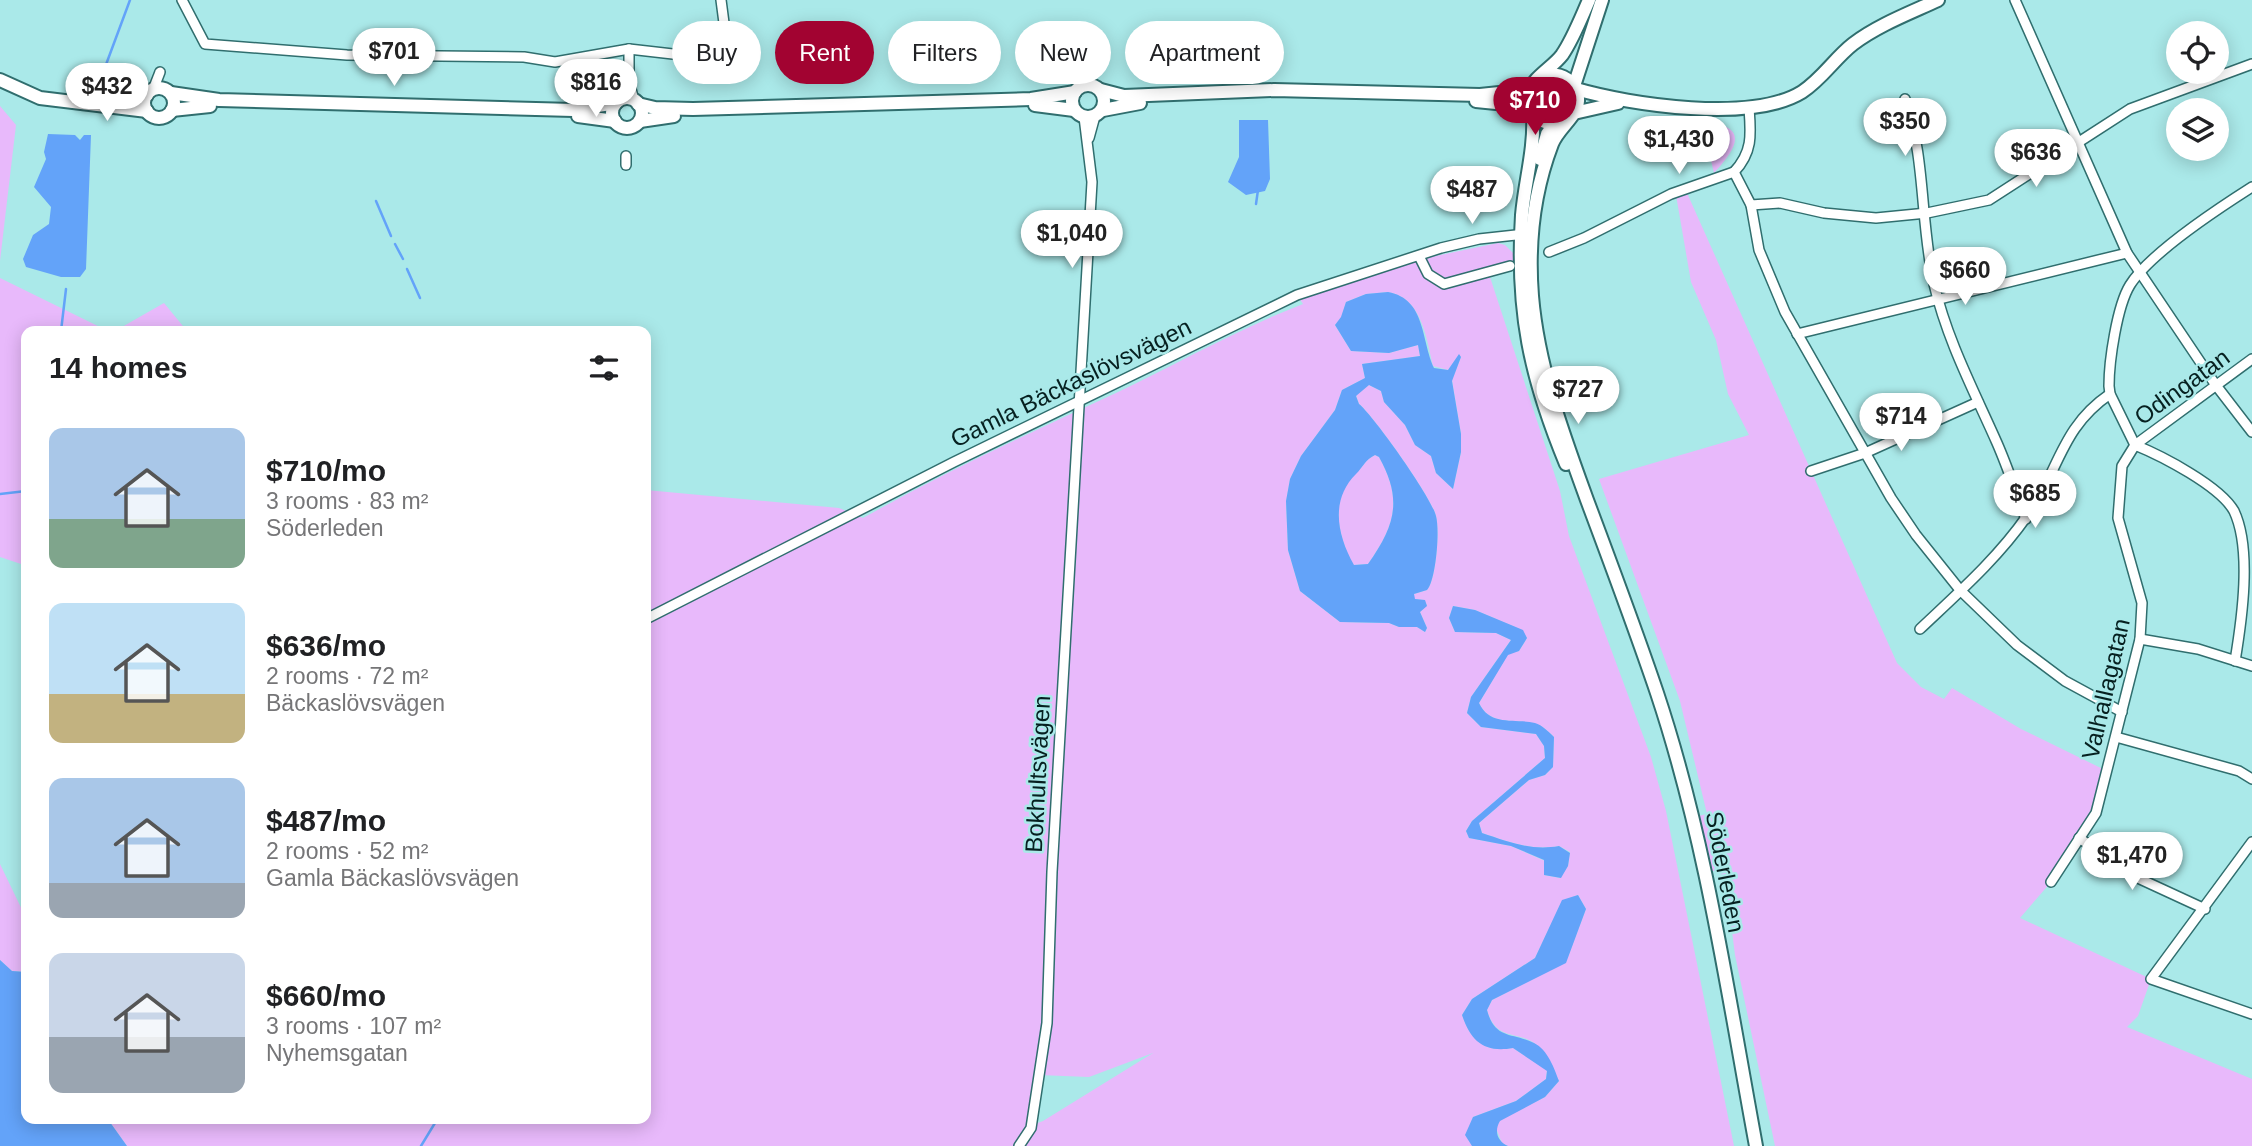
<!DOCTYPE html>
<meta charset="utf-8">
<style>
body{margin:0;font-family:Arial,sans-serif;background:#f6f6f6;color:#202124;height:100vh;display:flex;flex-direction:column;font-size:26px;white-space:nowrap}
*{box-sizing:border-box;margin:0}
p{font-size:23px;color:#757577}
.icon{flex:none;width:38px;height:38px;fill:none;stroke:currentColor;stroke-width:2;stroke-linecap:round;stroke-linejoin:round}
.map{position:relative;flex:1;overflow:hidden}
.panel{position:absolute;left:21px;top:326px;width:630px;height:798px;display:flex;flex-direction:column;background:#fff;border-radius:14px;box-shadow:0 4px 18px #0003}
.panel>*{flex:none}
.banner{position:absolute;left:672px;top:21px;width:665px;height:63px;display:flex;gap:14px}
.buttons{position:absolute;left:2166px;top:21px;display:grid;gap:14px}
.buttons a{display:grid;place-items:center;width:63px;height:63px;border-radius:50%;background:#fff;box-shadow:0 4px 18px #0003;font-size:35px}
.price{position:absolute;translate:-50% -60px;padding:0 16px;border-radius:24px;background:#fff;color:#222;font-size:23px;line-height:46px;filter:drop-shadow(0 2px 4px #0008)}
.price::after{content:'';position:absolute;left:50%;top:42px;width:21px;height:16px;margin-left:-10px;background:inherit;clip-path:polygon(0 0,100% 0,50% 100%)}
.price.selected{background:#a20331;color:#fff}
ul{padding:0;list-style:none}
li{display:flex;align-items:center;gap:21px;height:175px;padding:0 28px}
li span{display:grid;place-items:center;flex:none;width:196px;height:140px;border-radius:14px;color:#555}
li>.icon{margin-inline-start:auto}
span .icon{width:84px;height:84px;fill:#fffc;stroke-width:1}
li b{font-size:30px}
h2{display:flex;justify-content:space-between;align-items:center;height:84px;padding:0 28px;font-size:30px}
.pill{padding:0 24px;border-radius:32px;background:#fff;box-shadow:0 4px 18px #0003;font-size:24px;line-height:63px}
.pill.selected{background:#a20331;color:#fff}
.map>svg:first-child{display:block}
.green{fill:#e8b9fb;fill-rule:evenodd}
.water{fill:#63a3f9;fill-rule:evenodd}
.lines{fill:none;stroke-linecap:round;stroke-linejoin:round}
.stream{stroke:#63a3f9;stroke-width:2.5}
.minor-casing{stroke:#306e6e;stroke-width:12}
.tertiary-casing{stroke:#306e6e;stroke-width:16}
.minor{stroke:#fff;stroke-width:9}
.tertiary{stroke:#fff;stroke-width:12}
.labels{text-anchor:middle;stroke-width:5;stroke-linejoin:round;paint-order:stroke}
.street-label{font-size:24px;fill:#062020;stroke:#aae9e9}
</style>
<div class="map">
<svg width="2252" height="1146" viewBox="0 0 2252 1146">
<rect width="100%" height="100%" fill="#aae9e9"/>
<g class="green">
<path d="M0,106L16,125L0,261Z"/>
<path d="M1712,123C1752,129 1731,154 1714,173L1702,124Z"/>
<path d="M1687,193L1897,663L1921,687L1944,699L1952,688L2021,729L2107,771L2096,813L2051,882L2020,918L2151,979L2138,1016L2127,1027L2252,1079V1146H1775L1735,955L1725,876L1702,866L1694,817L1707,814L1680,701L1599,479L1749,435L1728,394L1716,340L1691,282L1676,195Z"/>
<path d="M1498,243L1505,245L1513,253V269L1489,274L1560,491L1569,536L1651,757L1666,811L1734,1146H1508L1502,1143L1496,1128L1500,1120L1545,1097L1559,1081C1553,1068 1549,1056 1539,1047C1519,1028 1497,1044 1487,1010L1492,1000L1566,962L1586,909L1578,895L1562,901L1535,958L1472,999L1462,1015C1471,1041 1485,1053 1513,1048L1547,1070L1546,1079L1516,1101L1473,1117L1466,1135L1472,1146H127L107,1118H646V490L839,508L863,518C945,472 1030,433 1116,393C1179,363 1238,329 1303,304L1297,295L1419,256L1421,259ZM1388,292C1422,298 1426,337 1433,366L1448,370L1459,355L1461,357L1452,380L1461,434V452L1453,489L1436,473L1431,456L1415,445L1405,425L1384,402L1381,391L1369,385L1356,395L1359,404C1373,415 1432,498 1436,516C1440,530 1436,580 1427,590L1414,594V599L1424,600L1427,605L1420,612L1427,628L1425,632L1417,627H1399L1389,623L1340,622L1300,591L1288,550L1286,502L1290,479L1301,456L1335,410L1342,390L1365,378L1362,364L1420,356L1418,345L1389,353L1351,351L1335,325L1341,318L1346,302L1366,294ZM1453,606L1475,610L1522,630L1527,638L1519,651L1508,654L1479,703C1490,727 1515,718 1535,724C1542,725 1549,732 1554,737L1553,767L1545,775L1529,780L1479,823L1482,833C1509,842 1531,851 1559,846L1570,852L1568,866L1560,878L1544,875L1545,861L1511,846L1469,838L1466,831L1472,821L1545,758L1544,746L1536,734L1481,727L1467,713L1471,697L1511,640L1496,633L1455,632L1449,618ZM1153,1053L1043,1121L1032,1125L1039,1075L1089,1077Z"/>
<path d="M0,278L108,331H26V570L24,565L0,557Z"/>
<path d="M164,303L187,331H115Z"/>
<path d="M1375,455L1379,457C1403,500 1395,526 1368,564L1353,565C1338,535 1329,500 1355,474C1363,467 1365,460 1375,455Z"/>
<path d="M0,864L26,918V972L12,971L0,960Z"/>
</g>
<g class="water">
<path d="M1239,120H1268L1270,179L1265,191L1246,195L1228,182L1239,157Z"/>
<path d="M48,134L75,135L80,140L84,135H91L86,269L80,277H61L26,267L23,259L33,235L49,224L51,207L34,187L46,159L44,152Z"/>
<path d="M1388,292C1426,299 1421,340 1434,368L1448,370L1459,354L1461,357L1452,381L1461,434V452L1453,489L1436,473L1431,456L1415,445L1405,425L1384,402L1381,391L1369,385L1356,396L1359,404C1373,415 1432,498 1436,516C1440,530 1436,580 1427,590L1414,594L1415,599L1425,600L1427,606L1420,612L1427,628L1425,632L1417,627H1399L1389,623L1340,622L1300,591L1288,550L1286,501L1290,479L1301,456L1335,410L1342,390L1365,378L1362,364L1420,356L1418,345L1389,353L1351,351L1335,325L1341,317L1346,302L1366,294ZM1375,455L1379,457C1403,500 1395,526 1368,564L1354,565C1337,535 1330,500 1356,474C1363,467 1365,460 1375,455Z"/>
<path d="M1453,606L1475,610L1523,630L1527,638L1519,651L1508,655L1479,703C1490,727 1515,718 1535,723C1542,725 1549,732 1554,737L1553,767L1545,775L1529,780L1479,823L1482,833C1509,842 1531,851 1559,846L1570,853L1568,866L1561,878L1544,875V860L1511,846L1469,838L1466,831L1472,821L1545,758L1544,746L1536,734L1481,727L1467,713L1471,697L1511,640L1496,633L1455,632L1449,618Z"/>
<path d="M1578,895L1586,909L1566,963L1492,1000L1487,1010C1495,1040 1512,1032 1534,1043C1548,1050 1554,1068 1559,1081L1545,1097L1500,1121C1494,1131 1497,1141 1508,1146H1472L1465,1135L1473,1117L1516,1101L1546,1079L1547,1071L1513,1048C1485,1053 1471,1042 1462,1015L1472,999L1535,958L1562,900Z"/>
<path d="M0,960L12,971L26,972V1118H107L127,1146H0Z"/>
</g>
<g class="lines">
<g class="stream">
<path d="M1253,67V72"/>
<path d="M104,70L130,0"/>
<path d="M376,201L391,236"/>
<path d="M1256,204L1258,190"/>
<path d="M395,244L403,259"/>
<path d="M407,269L420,298"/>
<path d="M61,331L66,289"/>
<path d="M0,494L26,491"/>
<path d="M421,1146L438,1118"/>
</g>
<g class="minor-casing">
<g id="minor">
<path d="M182,0L205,44L347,55L524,57L555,62L629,49L699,57L727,46L721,0"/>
<path d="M2015,0L2127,253L2215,384L2252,432"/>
<path d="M629,49V82L634,100"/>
<path d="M153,90L160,72"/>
<path d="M1905,99C1926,159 1920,222 1934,284C1947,340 1974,391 1997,443C2008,468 2016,493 2026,519"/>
<path d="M620,100L629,82"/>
<path d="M1089,138L1095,116"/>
<path d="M626,165V156"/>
<path d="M1734,172L1751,205L1759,250L1785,312L1891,498L1916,535L1960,590L2017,645L2065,681L2122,712"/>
<path d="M1734,172C1753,152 1751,134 1749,108"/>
<path d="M1751,205L1780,203L1824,213L1876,218L1927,213L1989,200L2130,109L2252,64"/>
<path d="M1549,252L1584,238L1671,194L1734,172"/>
<path d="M1419,256L1428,274L1444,284L1510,266"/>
<path d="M1797,334L2127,253"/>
<path d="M2135,445L2110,394L2109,386C2109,361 2117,306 2130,285C2150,253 2219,208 2252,187"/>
<path d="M2135,445C2162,456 2220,486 2234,511C2252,549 2242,619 2235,661"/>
<path d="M1811,471L1865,453L1978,402"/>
<path d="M646,619L954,462L1297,295L1441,248L1479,239L1525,234"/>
<path d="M1920,629C1958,593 1997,559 2027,516C2059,472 2060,428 2110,394"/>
<path d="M2140,639L2198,649L2252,666"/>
<path d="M2116,737L2239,771L2252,779"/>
<path d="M2079,838L2140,879L2205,909"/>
<path d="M2252,842L2151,979L2252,1014"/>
<path d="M2051,882L2096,813L2140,639L2142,603L2118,518L2122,466L2135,445L2252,359"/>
<path d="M1019,1146L1031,1128L1047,1023L1052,872L1092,182L1084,117"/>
</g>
</g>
<g class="tertiary-casing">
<g id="tertiary">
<path d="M1542,76C1560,71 1579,81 1578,101C1577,117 1558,128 1552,144C1534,191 1528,245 1532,296C1538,367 1563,434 1587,500C1611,564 1635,628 1657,693C1706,840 1728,995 1756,1146"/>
<path d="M0,80L40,98L147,111"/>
<circle cx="1088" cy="101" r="16"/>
<path d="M1574,86L1602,0"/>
<circle cx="159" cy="103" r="15"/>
<path d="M1576,89C1631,105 1752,123 1802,92C1822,79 1835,58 1853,44C1878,25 1910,13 1938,0"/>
<path d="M1101,90L1124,96L1274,90L1480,95L1509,92L1533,84"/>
<path d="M171,93L219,100L573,110L616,103"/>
<circle cx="627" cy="113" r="15"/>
<path d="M98,99L147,95"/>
<path d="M1476,101L1506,104L1531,112"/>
<path d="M638,104L655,108L693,109L1031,99L1075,92"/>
<path d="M1035,105L1074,110"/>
<path d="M172,110L210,106"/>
<path d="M1103,110L1140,103"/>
<path d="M1574,113L1618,103"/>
<path d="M1533,114C1535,149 1525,181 1522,215C1516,310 1530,377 1566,464"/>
<path d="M578,116L615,121"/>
<path d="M640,121L674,116"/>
<path d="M1565,121C1545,129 1521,115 1529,91C1534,77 1553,67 1562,55C1573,39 1581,18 1589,0"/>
<path d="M1540,159L1547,134L1554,124"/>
</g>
</g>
<use href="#minor" class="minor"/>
<use href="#tertiary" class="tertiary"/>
</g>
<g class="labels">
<g class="street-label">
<text transform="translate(1071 383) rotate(-26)" y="8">Gamla Bäckaslövsvägen</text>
<text transform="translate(2182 387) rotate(-36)" y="8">Odingatan</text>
<text transform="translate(2106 689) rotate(-77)" y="8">Valhallagatan</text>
<text transform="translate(1038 774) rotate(-87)" y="8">Bokhultsvägen</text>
<text transform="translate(1725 872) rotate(79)" y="8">Söderleden</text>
</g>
</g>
</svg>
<div class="buttons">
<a><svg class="icon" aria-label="locate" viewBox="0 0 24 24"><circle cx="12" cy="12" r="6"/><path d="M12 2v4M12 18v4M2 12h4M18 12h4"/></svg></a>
<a><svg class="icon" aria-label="layers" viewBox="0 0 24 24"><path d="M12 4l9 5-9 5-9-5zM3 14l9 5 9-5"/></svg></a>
</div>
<b class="price" style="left:394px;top:88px">$701</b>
<b class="price" style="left:596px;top:119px">$816</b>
<b class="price" style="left:107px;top:123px">$432</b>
<b class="price selected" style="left:1535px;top:137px">$710</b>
<b class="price" style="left:1905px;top:158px">$350</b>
<b class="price" style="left:1679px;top:176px">$1,430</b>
<b class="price" style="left:2036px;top:189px">$636</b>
<b class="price" style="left:1472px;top:226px">$487</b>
<b class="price" style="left:1072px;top:270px">$1,040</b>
<b class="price" style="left:1965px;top:307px">$660</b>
<b class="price" style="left:1578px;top:426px">$727</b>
<b class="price" style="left:1901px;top:453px">$714</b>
<b class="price" style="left:2035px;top:530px">$685</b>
<b class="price" style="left:2132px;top:892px">$1,470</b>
<div class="banner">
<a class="pill">Buy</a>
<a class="pill selected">Rent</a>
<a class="pill">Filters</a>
<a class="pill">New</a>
<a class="pill">Apartment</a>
</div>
<section class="panel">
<h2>14 homes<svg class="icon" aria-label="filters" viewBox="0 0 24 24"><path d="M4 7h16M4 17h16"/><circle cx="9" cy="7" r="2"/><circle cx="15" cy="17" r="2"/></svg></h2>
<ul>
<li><span style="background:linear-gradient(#a9c7e8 65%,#7fa58c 0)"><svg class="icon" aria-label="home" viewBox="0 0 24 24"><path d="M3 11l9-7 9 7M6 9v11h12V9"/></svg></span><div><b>$710/mo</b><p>3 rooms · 83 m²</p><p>Söderleden</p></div></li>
<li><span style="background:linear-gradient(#bfe0f5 65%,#c2b280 0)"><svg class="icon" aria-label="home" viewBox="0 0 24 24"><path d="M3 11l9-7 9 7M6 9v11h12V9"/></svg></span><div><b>$636/mo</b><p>2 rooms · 72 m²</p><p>Bäckaslövsvägen</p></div></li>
<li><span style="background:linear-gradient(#a9c7e8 75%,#9aa5b1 0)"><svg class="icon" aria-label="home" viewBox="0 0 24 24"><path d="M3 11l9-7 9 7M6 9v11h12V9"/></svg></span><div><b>$487/mo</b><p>2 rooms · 52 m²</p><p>Gamla Bäckaslövsvägen</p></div></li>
<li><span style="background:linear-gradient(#c9d6e8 60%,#9aa5b1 0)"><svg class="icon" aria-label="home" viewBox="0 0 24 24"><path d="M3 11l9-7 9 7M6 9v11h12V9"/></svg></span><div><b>$660/mo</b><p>3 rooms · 107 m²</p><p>Nyhemsgatan</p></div></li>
</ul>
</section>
</div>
